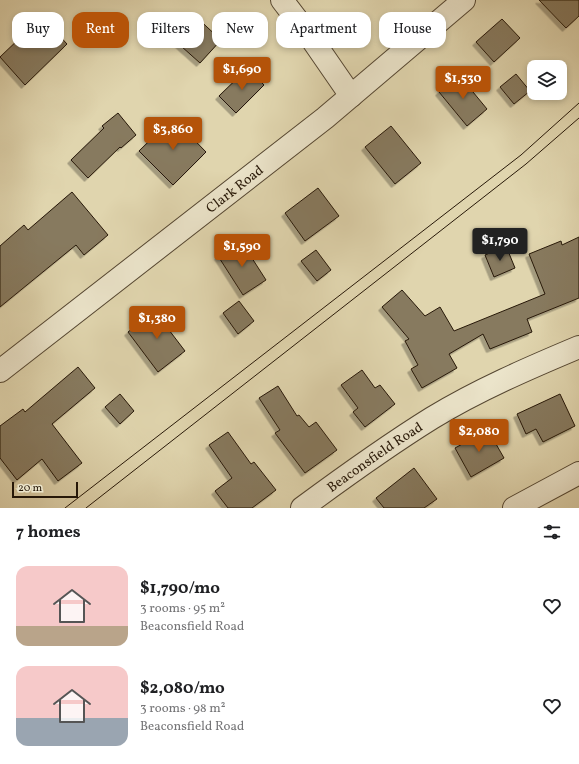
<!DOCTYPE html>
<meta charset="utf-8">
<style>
body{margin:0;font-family:Vollkorn,serif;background:#f2f2f2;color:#202124;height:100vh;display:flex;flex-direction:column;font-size:15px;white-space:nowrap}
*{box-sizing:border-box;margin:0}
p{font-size:13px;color:#757577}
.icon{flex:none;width:22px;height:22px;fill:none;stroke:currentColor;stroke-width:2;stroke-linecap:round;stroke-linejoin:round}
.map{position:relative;height:508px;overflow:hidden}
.side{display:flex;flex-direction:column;background:#fff;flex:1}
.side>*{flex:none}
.top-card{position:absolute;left:12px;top:12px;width:555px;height:36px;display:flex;gap:8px}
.controls{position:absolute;left:527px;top:60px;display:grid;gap:8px}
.controls a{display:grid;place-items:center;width:40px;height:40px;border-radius:8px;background:#fff;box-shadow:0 2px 6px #0003;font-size:20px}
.scale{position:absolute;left:12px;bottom:10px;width:66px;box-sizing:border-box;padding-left:4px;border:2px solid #271808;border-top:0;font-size:11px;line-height:14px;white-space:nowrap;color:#271808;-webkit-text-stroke:3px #ebe4ca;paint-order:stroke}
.price{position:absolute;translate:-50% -34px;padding:0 9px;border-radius:4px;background:#b45309;color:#fff;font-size:13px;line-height:26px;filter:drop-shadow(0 1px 2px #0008)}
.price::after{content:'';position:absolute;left:50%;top:24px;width:12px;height:9px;margin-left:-6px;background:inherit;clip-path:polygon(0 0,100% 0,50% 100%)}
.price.current{background:#222;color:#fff}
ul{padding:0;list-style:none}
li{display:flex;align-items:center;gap:12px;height:100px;padding:0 16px}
li span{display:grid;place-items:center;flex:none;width:112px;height:80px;border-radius:12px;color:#555}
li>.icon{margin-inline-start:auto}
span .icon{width:48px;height:48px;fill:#fffc;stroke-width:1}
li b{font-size:17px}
h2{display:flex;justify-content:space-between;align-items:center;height:48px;padding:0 16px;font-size:17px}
.pill{padding:0 14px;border-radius:12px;background:#fff;box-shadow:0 2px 6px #0003;font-size:14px;line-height:36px}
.pill.current{background:#b45309;color:#fff}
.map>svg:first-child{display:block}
.building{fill:#877a5e;stroke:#271808;filter:url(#shadow)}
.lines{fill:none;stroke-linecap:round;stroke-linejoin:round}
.minor-casing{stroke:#554732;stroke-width:24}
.minor{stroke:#ebe4ca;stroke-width:22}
.tram{stroke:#271808;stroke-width:1}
.labels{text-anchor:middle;stroke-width:3;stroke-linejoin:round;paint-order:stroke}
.street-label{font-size:14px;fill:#271808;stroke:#ebe4ca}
</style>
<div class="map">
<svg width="579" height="508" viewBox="0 0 579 508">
<defs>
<filter id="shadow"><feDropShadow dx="-3.5" dy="3.5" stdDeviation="0" flood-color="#0004"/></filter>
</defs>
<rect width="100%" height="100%" fill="#e0d5ae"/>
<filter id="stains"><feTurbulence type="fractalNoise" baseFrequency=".005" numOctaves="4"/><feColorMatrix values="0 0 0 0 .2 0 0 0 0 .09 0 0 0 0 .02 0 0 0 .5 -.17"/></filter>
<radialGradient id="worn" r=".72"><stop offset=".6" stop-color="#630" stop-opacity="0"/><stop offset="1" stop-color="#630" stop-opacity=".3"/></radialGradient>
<g class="building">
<path d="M539,0H579V16L566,28Z"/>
<path d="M193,14L221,40L200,63L172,38Z"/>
<path d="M42,17L67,44L25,85L0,57Z"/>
<path d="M502,19L520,38L494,62L476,42Z"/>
<path d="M248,68L264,85L236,113L219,96Z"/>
<path d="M516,74L530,91L514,104L500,87Z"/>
<path d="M459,75L487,109L467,126L439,92Z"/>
<path d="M118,113L136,135L121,148L120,147L88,178L71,160L104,128L102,126Z"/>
<path d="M173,118L206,152L173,185L139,151Z"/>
<path d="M391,126L421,163L395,184L365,147Z"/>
<path d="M318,188L339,216L305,241L285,213Z"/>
<path d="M72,192L108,235L84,255L76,245L0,307V246L24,225L28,230Z"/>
<path d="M579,237V298L527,319L532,332L490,349L483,334L449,354L457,368L422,388L411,369L418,365L405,341L409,339L382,307L402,290L425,316L440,307L454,331L545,294L529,254L561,241L562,245Z"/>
<path d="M241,241L266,280L243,295L218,256Z"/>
<path d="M506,246L515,268L494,277L485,255Z"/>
<path d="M316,250L331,270L317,281L301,261Z"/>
<path d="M239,301L254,321L238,334L223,313Z"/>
<path d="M159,308L173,327L169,330L185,351L158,372L128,332Z"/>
<path d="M78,367L95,388L52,424L82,463L58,481L42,459L17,480L0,458V426L23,409L25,412Z"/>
<path d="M362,370L375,388L380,385L395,404L365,427L353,412L358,408L341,385Z"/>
<path d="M278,386L297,416L299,415L309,427L316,422L337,450L305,473L275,433L280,430L259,398Z"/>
<path d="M120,394L134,411L120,424L105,407Z"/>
<path d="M560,394L575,426L543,442L536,429L526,434L517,414Z"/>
<path d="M488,430L504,458L471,477L455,448Z"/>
<path d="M228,432L251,464L254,462L276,490L252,508H228L215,491L232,478L209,445Z"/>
<path d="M414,468L437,499L424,508H384L376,498Z"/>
</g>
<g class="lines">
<g class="minor-casing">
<g id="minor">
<path d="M282,0L311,38L351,96"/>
<path id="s1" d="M0,371L325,118L464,0"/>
<path id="s2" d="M302,508C344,477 387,446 432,418C478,390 529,368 579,347"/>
<path d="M514,508L579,473"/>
</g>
</g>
<use href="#minor" class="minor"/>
<g class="tram">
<path d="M65,508L521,155L579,103"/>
<path d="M86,508L526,164L579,118"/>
</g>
</g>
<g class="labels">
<g class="street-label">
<text dy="5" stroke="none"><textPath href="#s1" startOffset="297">Clark Road</textPath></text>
<text dy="5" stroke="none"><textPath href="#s2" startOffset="89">Beaconsfield Road</textPath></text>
</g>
</g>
<rect width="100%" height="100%" filter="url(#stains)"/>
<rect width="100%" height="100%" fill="url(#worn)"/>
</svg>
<div class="controls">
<a><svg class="icon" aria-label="layers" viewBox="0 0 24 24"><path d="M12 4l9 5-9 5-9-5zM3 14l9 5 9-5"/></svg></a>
</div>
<div class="scale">20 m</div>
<b class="price" style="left:242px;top:91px">$1,690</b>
<b class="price" style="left:463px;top:100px">$1,530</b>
<b class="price" style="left:173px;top:151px">$3,860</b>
<b class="price current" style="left:500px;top:262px">$1,790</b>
<b class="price" style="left:242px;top:268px">$1,590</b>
<b class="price" style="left:157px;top:340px">$1,380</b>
<b class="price" style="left:479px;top:453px">$2,080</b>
<div class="top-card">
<a class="pill">Buy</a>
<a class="pill current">Rent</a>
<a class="pill">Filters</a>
<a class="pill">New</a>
<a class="pill">Apartment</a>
<a class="pill">House</a>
</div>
</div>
<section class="side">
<h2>7 homes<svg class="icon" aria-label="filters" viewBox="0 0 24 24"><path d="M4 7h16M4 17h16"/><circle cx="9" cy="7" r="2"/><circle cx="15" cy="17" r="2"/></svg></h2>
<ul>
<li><span style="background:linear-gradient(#f6c9c9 75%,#b9a48a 0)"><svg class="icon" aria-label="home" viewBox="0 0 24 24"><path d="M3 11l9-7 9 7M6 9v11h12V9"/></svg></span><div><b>$1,790/mo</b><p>3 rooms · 95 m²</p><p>Beaconsfield Road</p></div><svg class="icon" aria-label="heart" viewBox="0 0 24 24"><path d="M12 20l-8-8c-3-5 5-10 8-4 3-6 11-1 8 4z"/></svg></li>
<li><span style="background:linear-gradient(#f6c9c9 65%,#9aa5b1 0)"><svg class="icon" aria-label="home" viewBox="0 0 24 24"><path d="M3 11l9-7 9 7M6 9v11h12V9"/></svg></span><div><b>$2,080/mo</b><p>3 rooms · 98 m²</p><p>Beaconsfield Road</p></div><svg class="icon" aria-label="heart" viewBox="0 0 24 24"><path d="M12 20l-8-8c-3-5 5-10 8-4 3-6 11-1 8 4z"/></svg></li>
</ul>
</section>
